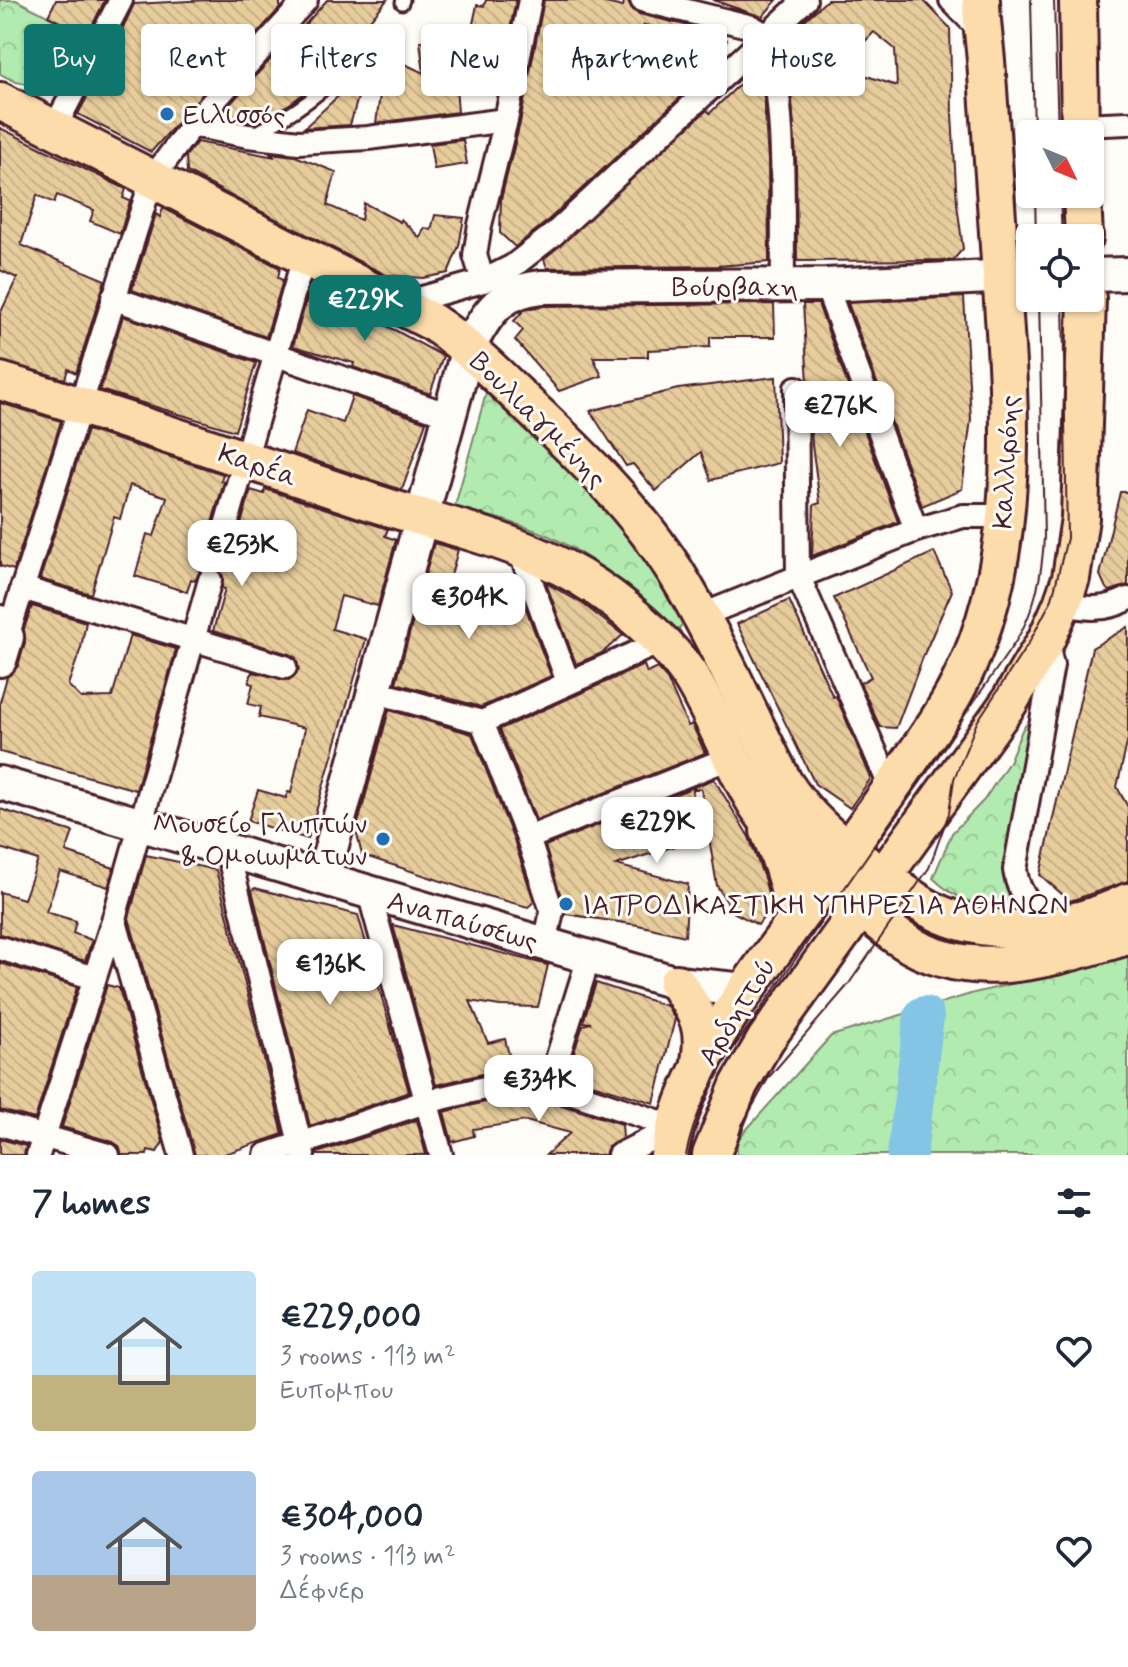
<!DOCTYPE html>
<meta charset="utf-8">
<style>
body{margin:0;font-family:Mynerve,sans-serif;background:#f2f2f3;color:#1f2937;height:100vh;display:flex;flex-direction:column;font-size:30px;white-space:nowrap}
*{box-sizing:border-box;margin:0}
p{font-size:26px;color:#747a83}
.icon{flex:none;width:44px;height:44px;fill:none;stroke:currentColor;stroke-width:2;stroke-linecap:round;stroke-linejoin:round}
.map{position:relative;height:1155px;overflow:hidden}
.panel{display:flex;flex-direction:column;background:#fff;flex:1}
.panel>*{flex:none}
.guide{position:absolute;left:24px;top:24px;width:1080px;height:72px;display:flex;gap:16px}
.needle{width:52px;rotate:133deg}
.buttons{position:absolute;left:1016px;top:120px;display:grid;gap:16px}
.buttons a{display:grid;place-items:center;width:88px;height:88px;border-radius:8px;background:#fff;box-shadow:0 2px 6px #0004;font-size:40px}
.price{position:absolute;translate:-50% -68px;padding:0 18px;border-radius:16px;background:#fff;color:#222;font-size:26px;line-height:52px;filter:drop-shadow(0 2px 4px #0008)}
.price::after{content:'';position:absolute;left:50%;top:48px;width:24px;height:18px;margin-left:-12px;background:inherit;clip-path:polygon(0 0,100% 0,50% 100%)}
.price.on{background:#0f766e;color:#fff}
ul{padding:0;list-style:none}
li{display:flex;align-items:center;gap:24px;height:200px;padding:0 32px}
li span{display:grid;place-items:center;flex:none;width:224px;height:160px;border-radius:8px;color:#555}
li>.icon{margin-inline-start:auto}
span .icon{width:96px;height:96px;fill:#fffc;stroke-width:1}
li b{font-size:34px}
h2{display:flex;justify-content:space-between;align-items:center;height:96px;padding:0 32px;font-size:34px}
.pill{padding:0 28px;border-radius:8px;background:#fff;box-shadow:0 2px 6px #0004;font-size:28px;line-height:72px}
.pill.on{background:#0f766e;color:#fff}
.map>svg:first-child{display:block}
.park{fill:url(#park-crowns);stroke:#7e856d;stroke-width:2}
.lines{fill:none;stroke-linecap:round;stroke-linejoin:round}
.river{stroke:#84c5e5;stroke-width:40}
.building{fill:url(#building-back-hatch);stroke:#4a1f2b;stroke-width:2;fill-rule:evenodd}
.lane-casing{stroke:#4a1f2b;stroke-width:17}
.street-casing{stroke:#4a1f2b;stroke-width:28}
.secondary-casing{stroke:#4a1f2b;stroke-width:38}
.primary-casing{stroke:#4a1f2b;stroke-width:42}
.lane{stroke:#fdfcf7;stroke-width:11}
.street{stroke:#fdfcf7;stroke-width:22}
.secondary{stroke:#fdfcf7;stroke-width:32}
.primary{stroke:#fddcac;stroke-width:36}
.tram{stroke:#4a1f2b;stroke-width:2}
.poi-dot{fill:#1f6fb2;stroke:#fdfcf7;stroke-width:3}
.labels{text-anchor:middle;stroke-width:6;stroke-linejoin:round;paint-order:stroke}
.poi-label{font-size:28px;fill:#4a1f2b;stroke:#fdfcf7;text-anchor:start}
.street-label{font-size:28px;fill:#4a1f2b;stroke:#fdfcf7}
</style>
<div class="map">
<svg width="1128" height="1155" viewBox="0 0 1128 1155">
<defs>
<pattern id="park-crowns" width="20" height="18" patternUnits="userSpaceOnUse" patternTransform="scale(2)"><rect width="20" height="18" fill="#b2ebaf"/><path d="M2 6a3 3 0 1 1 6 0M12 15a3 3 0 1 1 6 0" fill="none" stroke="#9bc997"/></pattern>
<pattern id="building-back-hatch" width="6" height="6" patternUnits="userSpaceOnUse" patternTransform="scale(2)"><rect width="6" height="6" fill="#e7cd9c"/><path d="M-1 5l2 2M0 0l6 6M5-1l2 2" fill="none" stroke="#c8b087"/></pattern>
</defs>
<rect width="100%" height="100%" fill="#fdfcf7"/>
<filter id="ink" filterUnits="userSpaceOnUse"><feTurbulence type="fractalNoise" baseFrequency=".0125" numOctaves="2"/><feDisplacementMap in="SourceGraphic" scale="16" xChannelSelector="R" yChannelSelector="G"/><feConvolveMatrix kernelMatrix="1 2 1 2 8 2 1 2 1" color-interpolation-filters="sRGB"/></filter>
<g filter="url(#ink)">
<g class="park">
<path d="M0,0H16L89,37L60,81L50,88L16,82L0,74Z"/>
<path d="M486,393L595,497L636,546L686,620L677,632C637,596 599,559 549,536C520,523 486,516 455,506Z"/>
<path d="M1039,708L1044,711L1002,870L1020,912C985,906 959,904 933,878L952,833L984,800L1009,762L1022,730Z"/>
<path d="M1128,956V1155H737V1140L831,1036L974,993Z"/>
</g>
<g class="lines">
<path class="river" d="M907,1155L924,1016"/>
</g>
<g class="building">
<path d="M56,0H105L87,36L48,16Z"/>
<path d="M208,0H280V8L151,152L78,114L113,49L134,4Z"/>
<path d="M327,0H387L315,85L291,103L256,123L228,118L222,113L280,49V53Z"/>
<path d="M486,0H516L508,39L471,33L477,5L484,6Z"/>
<path d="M544,0H592L623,7L624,0H628L632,10L639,14L719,33L727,40L720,48L727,54L545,223L515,247L500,233L501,199L520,123ZM644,25L682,32L677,60L630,70Z"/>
<path d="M713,0H777L762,17Z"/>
<path d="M827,0H923L950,28L952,114L957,204L963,249L953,260L797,261L796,160L791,85L794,30ZM874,32L895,49L897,86L840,67Z"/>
<path d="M452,36L458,112L376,123L383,74L366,70L383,54L424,73L420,41Z"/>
<path d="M366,70L350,125L304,128Z"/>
<path d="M749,75L763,88L764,99L768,161L769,262L717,266L547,268L544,259L707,110L710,113Z"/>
<path d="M0,128L126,189L123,198L130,201L120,234L90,221L94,210L57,195L54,203L37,195L21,245L105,280L76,373L68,369L65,379L0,361V314L17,278L0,270Z"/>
<path d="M463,140L467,164L434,169L430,144Z"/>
<path d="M197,142L275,157L269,153L295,156L336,172L327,205L361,220L364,203L400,222L401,219L420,238L424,228L431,230L435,215L464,218L459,246L448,273L423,278L386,275L233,197L187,172L186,156Z"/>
<path d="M163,208L280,268L278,278L283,280L266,337L132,290L156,214L160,217Z"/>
<path d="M311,285L443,356L430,394L353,367L354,363L293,346Z"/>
<path d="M964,297L971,419L962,489L922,506L848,303Z"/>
<path d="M774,304L775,337H710V347L648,350V357H593L602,376L559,391L515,340L523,330L514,321L524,310L544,306Z"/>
<path d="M803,304H818L898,522L812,556L814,505L820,503L812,445Z"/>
<path d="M123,316L256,363L235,431L100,390Z"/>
<path d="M776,377L779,463L711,480L701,452L656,491L633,464L626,466L590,411L678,389Z"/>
<path d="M352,396L426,422L402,490L292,453L307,410L343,423Z"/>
<path d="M0,403L61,421L14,570L0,566Z"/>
<path d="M87,430L223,474L221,481L224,482L208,536L211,548L217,552H226L235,544L251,490L264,494L265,489L388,529L385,536L396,540L378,606L341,596L332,629L366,639L308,839L248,821L258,790L286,798L288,792L291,793L305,728L259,717L261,707L248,704L253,684L249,683L252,672L289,680L299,670L296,658L289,654L213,631L225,589L222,588L223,576L215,567L201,569L195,581L191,579L187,592L135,576L147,534L154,536L167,497L130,485L120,519L114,517L91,594L40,579Z"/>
<path d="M1120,492H1128V585L1110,591L1106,588L1100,575Z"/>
<path d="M434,543L458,550L451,575L465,579L455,613L518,587L551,676L481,707L396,683Z"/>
<path d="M934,552L952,591L925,652L896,728L880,727L860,683L871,677L834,598Z"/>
<path d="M546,583L583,604L623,635L602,653L576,664Z"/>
<path d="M789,600L833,697L836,696L871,778L850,808L815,784L737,624Z"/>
<path d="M32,606L86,622L81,648L68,685L81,698L112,697L130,635L176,649L136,790L0,752V702L7,677L18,666L25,643L24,629Z"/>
<path d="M1128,627V739L1117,787L1128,807V881L1070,901L1040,875L1092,648Z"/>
<path d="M644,665L647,673L657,668L667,679L688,726L692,724L705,753L536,820L500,729Z"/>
<path d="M389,710L472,734L515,843L534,902L528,907L487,896L362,855L356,831Z"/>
<path d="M714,779L749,837L765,881L771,907L758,925L733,912L717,886L701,789H693L690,841L616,865L688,884L685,936L638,925L566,914L545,846Z"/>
<path d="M0,809L73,832L66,852L114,868L108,887L60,871L46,912L76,921L73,933L92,940L85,961L0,934V892L24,899L38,860L0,848Z"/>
<path d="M146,855L216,870L283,1134L222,1155H195L129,918Z"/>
<path d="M255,888L358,915L409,1092L310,1126L252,890Z"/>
<path d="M393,925L548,965L538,1007L500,1006L470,1001L488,1043L505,1039L512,1067L436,1085Z"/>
<path d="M0,963L77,987L35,1119L0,1110Z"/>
<path d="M596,983L667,1006L675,1019L654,1103L566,1076L583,1025L591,1023L583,1022Z"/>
<path d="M107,985L119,988L163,1142L157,1152L148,1150L147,1155H122L119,1146L113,1142L62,1127Z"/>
<path d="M523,1093L622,1124L623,1138L608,1147L605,1155H546L570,1133L526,1121L473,1129L474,1136L452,1142L444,1112Z"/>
<path d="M417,1120L426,1155H317V1153Z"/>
<path d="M0,1139L26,1146L24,1155H0Z"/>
</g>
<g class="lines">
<g class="lane-casing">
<g id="lane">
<path d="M402,3L403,0"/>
<path d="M256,132C294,115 324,91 354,61"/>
</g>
</g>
<g class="street-casing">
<g id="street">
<path d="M642,0L752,27L768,36C787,117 782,203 783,285"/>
<path d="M951,0L984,34"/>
<path d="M192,125L248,136L299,142L368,138L506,120"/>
<path d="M1080,125L1128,123"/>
<path d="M54,129L121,0"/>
<path d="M483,281L475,255L480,225L506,120L530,0"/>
<path d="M826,285L916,530"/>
<path d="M113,298L449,415"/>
<path d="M397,305L483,281L513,266L554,234L805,0"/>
<path d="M796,388L798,575L891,788"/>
<path d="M222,539L304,257"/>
<path d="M518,546L568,682"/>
<path d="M22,588L285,667"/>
<path d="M1062,604C1087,609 1105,611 1128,599"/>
<path d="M700,616L916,530L963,516H1005"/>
<path d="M7,637L152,179L192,125L306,0"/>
<path d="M1046,640L1052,665L1015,870C1019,899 1035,912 1061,923"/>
<path d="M373,691L482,722"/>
<path d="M482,722L528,838L552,911L545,944"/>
<path d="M482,722L660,642"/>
<path d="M528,838L732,757"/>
<path d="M227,849L303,1155"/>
<path d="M369,892L441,1155"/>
<path d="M114,918L181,1155"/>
<path d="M0,948L94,978"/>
<path d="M549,1085L589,957"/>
<path d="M0,1124L108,1155"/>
<path d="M38,1155L114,918L210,580"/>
<path d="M266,1155L425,1102L523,1079L549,1085L675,1127"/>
<path d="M619,1155L675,1127"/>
</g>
</g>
<g class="secondary-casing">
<g id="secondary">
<path d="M1090,275L1128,274"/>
<path d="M0,622L7,637L0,660"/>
<path d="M0,783L677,983L745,990"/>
<path d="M323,878L468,348C488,313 499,291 542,287L826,285L1030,275"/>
</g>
</g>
<g class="primary-casing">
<g id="primary">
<path d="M1078,0L1080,134"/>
<path d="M0,101L432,322C468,346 498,376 529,406C582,456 636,509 675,571C716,637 748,713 784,783C807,819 837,843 871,868C891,882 910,899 932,910C991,941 1071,930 1128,902"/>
<path d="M1082,194L1084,238"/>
<path d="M0,381C125,418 248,461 371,502C442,525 515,539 580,577C617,599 671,644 693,681C717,722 733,767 758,807C780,841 813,867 844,892C862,908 881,926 901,939C971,987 1054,957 1128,936"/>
<path d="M769,831C782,861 791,889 795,922"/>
<path d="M677,983C697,1014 706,1025 700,1062"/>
<path d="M669,1155C684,1076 731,1009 778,945C820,888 862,831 903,772C923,743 944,714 960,682C1023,557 1011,410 1001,275C996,209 992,142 987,75C986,50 981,25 981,0"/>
<path d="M711,1155L739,1085L766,1039L1008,704L1046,640L1062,604L1071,578L1080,518L1087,298"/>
</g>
</g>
<use href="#lane" class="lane"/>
<use href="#street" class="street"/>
<use href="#secondary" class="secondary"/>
<use href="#primary" class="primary"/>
<g class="tram">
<path d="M1031,0L1034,134"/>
<path d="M1054,0L1058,134"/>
<path d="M1035,194L1036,238"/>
<path d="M1060,194L1062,238"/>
<path d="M686,1155C694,1116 710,1085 731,1052L1016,641C1036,608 1042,575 1044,537L1039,298"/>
<path d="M733,1155L742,1125L769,1077L848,985L929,868L949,813L954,779L977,722L1030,641L1052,599L1067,538L1063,298"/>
</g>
</g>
</g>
<g class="poi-dot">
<circle cx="167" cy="114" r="8"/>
<circle cx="383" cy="839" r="8"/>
<circle cx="566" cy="904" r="8"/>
</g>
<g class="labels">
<g class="poi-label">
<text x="183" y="124">Ειλισσός</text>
<text x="367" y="833" text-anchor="end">Μουσείο Γλυπτών<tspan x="367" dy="32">&amp; Ομοιωμάτων</tspan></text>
<text x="582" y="914">ΙΑΤΡΟΔΙΚΑΣΤΙΚΗ ΥΠΗΡΕΣΙΑ ΑΘΗΝΩΝ</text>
</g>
<g class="street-label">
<text x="735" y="296">Βούρβαχη</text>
<text transform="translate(539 419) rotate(45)" y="10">Βουλιαγμένης</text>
<text transform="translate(1005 462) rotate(-87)" y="10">Καλλιρόης</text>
<text transform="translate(258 464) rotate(19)" y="10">Καρέα</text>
<text transform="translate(463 920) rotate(16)" y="10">Αναπαύσεως</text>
<text transform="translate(736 1011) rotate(-58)" y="10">Αρδηττού</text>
</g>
</g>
</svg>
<div class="buttons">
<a><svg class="needle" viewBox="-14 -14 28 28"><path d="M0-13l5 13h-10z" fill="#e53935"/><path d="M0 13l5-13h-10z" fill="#747a83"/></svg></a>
<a><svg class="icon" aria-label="locate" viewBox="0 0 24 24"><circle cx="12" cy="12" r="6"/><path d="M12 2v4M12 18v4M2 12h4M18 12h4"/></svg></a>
</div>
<b class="price on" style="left:365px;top:343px">€229K</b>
<b class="price" style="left:840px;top:449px">€276K</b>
<b class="price" style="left:242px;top:588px">€253K</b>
<b class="price" style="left:469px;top:641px">€304K</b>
<b class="price" style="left:657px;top:865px">€229K</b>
<b class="price" style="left:330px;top:1007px">€136K</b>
<b class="price" style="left:539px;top:1123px">€334K</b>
<div class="guide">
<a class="pill on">Buy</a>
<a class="pill">Rent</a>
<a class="pill">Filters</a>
<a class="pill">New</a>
<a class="pill">Apartment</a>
<a class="pill">House</a>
</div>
</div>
<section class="panel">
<h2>7 homes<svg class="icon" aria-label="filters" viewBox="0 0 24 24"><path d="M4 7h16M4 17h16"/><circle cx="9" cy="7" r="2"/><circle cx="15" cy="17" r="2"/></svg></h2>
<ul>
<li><span style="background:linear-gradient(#bfe0f5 65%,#c2b280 0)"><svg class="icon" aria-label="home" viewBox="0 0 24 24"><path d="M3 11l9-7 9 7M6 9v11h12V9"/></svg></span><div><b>€229,000</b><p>3 rooms · 113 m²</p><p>Ευπομπου</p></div><svg class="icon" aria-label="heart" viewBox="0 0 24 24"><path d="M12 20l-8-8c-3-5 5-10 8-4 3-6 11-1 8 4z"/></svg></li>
<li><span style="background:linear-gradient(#a9c7e8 65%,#b9a48a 0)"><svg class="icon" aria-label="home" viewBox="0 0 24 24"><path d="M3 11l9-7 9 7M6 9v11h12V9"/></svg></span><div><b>€304,000</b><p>3 rooms · 113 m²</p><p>Δέφνερ</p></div><svg class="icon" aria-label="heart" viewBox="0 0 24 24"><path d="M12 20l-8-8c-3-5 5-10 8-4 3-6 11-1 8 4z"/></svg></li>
</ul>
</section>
